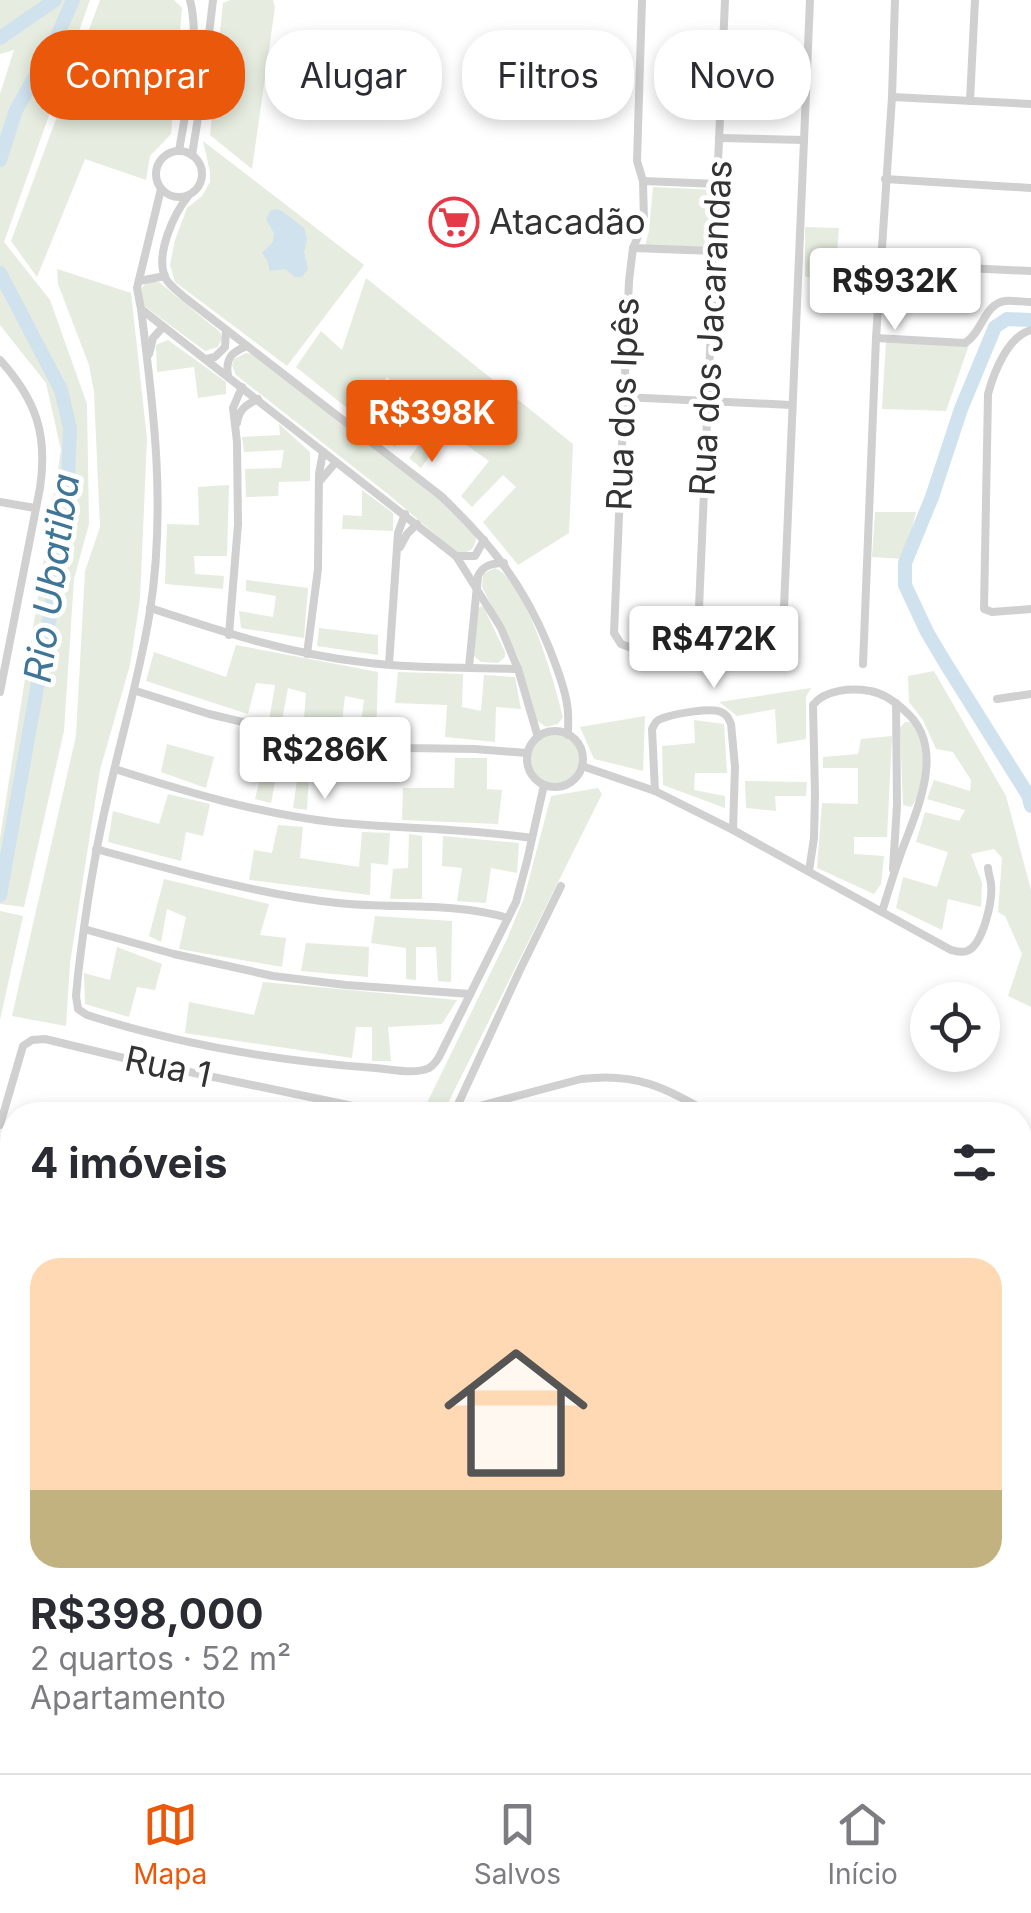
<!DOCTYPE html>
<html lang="pt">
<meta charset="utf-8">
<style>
body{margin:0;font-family:Inter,sans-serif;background:#f7f7f7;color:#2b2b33;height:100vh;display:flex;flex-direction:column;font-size:38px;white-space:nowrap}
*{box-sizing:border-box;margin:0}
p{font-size:32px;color:#7c7c81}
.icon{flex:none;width:55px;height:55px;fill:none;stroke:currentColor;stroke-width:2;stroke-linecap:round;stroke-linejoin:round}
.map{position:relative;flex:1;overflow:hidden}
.sheet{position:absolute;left:0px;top:1102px;width:1032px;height:672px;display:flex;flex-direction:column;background:#fff;border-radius:40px 40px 0 0;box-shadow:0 5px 15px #0003}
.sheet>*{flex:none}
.banner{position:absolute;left:30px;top:30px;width:972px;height:90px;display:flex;gap:20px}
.fabs{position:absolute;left:910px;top:982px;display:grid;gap:20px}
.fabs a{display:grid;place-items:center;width:90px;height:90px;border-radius:50%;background:#fff;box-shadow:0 5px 15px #0003;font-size:50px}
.price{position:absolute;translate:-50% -85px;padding:0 22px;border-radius:10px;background:#fff;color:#222;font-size:32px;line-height:65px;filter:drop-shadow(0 2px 5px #0008)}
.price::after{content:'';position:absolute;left:50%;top:60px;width:30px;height:22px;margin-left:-15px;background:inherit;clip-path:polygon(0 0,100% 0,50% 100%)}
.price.current{background:#ea580c;color:#fff}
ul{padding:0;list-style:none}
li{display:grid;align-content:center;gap:20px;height:530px;padding:0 30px}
li span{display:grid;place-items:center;height:310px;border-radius:30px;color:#555}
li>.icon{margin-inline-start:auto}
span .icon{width:180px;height:180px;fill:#fffc;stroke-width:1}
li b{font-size:42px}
h2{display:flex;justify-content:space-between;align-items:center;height:120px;padding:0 30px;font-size:42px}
.tag{padding:0 35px;border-radius:40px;background:#fff;box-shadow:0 5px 15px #0003;font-size:35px;line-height:90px}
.tag.current{background:#ea580c;color:#fff}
.tab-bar{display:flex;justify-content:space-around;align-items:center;height:140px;border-top:2px solid #e1e1e2;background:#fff;font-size:28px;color:#7c7c81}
.tab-bar a{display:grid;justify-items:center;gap:5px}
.tab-bar .current{color:#ea580c}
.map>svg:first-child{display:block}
.green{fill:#e6ecdf}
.water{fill:#cfe2ee}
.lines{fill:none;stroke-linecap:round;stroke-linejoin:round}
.river{stroke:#cfe2ee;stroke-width:14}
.minor{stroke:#d0d0d0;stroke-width:8}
.tertiary{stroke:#d0d0d0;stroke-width:10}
.labels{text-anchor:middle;stroke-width:10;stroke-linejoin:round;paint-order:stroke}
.poi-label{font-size:35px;fill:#333;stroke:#fff;text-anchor:start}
.street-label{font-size:35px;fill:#333;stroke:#fff}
.water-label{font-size:38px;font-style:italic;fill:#3f7597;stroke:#fff}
</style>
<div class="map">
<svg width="1031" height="1773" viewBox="0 0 1031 1773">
<rect width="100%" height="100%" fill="#fff"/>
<g class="green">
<path d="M0,0H90L4,242L50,300L87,404L89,524L74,579L64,731L24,907L0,904V838L61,450L46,383L0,325V94L14,50L0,54Z"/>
<path d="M100,0H174L182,8L171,134L150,156L146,180L85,159L37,277L11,241Z"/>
<path d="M230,0H273L275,7L252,169L210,135L223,3Z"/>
<path d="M203,141L364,265L287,366L175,282L170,265L175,240L187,208L202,196L210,182V172Z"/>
<path d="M653,187L716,190L713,241L710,247L645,246L649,231Z"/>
<path d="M805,227L839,228L835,278L805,277Z"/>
<path d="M57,269L131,293L147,439L140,599L130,665L100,770L70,963L66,1026L12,1016L76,736L85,571L100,527L94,392L89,365L58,284Z"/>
<path d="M366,278L573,444L569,533L518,565L483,522L516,487L503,475L472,507L461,496L489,461L447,431L421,468L409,458L438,421L420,411L395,447L371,429L401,391L387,377L357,416L296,367L321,331L342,350Z"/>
<path d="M152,281L159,282L220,332L222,338L218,347L205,351L143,305L140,290L146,283Z"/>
<path d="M168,340L226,382V394L198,398L194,367L157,372L156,345Z"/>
<path d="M886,342L969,345L946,411L882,409Z"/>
<path d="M246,353L252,354L439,498L476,537C475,550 469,553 457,553L388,494L236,375L232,365L234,359Z"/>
<path d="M279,424L310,452V481L279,482L278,496L246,497L245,469L281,468L284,450L244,452L242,437L280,435Z"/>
<path d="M229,485L227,556H194L195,574L224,576L223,589L165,584L167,524L199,525L198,487Z"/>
<path d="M362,490L393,513V531L342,529L343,515L362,516Z"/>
<path d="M875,512H916L904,559L872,557Z"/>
<path d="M495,568C526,580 555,684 563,717L558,724L546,727L536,720L518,657L482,587L483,574Z"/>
<path d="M246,580L308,588L304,638L241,628L239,611L273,617L276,596L246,591Z"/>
<path d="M481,606L484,608L505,652V657L498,663L481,662L474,656L478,609Z"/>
<path d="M319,628L378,635V655L317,646Z"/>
<path d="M236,645L378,672L376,737L360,732L364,700L345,696L341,731L303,730L306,693L288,688L281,726L269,721L275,685L256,683L248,714L146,681L154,652L226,677Z"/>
<path d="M934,671L1006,796L1031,890V1007L1008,996L1022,954L1005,916L998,912L1002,858L994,849L971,854L982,883L981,907L948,899L942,930L896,908L903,877L937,887L948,852L916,842L925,812L959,821L965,810L927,799L934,780L970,791L971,780L953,752L936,749L923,720L909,702L908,676Z"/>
<path d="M398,672L463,674L462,707L481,711L484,675L515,677L521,709L496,707L495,742L445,737L447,705L395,703Z"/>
<path d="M811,688L806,697V739L777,744L775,709L737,716L719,702Z"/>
<path d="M645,716L643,771L594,759L580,727Z"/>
<path d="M694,720L724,724L727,773H695L694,790L725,796V808L663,785L662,746L695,743Z"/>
<path d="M905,722H910C927,743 928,786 911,807L903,805L900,728Z"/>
<path d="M256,733L338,748L336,779L309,774L307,810L293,808L298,774L278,767L271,803L255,799L263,767L247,762Z"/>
<circle cx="555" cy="759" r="25"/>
<path d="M892,736L887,837H854V854L884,856L881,884L874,894L817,868L822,803L858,804V768H823V757L858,754L861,739Z"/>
<path d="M167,744L214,757L206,788L161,772Z"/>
<path d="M455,758H487V789L502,790L498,824L402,820L403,788H454Z"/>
<path d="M745,781L807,782L806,796H775L776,811L746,808Z"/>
<path d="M598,788L602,794L447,1105H426L507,939L524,898L551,796Z"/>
<path d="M168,794L210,804L203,836L186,832L181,861L108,842L113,811L159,824Z"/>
<path d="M278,825L303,827L300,858L359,867L362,832L390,833L388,865L371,863L370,895L249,880L254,850L272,853Z"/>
<path d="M409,834L422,836V899H390L393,869L408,868Z"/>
<path d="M443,836L519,843L517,873L491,868L486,903L457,901L462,868L442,866Z"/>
<path d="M164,879L269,904L260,935L286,938L282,967L179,949L186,917L167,909L161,942L149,936Z"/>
<path d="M0,911L23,916L0,1020Z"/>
<path d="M375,916L452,921L451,982L438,981L436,947H416V980L406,979V948L371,943Z"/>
<path d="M306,943L369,947L368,977L301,971Z"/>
<path d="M117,947L162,964L155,990L137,987L129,1017L85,1004L84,973L110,980Z"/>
<path d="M263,982L457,1000L442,1024L388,1027L391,1061H372V1027H356L352,1058L185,1033L189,1002L254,1015Z"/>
<path d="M0,1232L12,1253V1411L0,1381Z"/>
<path d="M12,1562V1762L75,1763L73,1773H0V1565Z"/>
<path d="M713,1762L908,1763L911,1773H690L697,1766Z"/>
</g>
<path class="water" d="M276,209L282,211L304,228L307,239L304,252L308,269L302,277H295L285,269L270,271L267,260L262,253L273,242L274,233L266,219L270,211Z"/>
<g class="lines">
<g class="river">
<path d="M0,38L55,0"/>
<path d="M0,160L16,110L55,41L73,0"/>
<path d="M0,273L61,390L70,428L66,526L0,895"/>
<path d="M1031,320L1007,319L995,327L961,409L932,497L905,563V585L927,632L946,664L1028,795L1031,806"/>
<path d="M0,1282L12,1292"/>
<path d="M26,1773L28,1762"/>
</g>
<g class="minor">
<path d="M642,0L637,161L643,181L644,223L633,248L629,281L614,633L621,644L645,653L774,660L780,658L782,654L810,0"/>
<path d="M892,97L1031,104"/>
<path d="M970,101L975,0"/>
<path d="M719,138L804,140"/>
<path d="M179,151C186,108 201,42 190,0"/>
<circle cx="179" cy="174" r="23"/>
<path d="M192,155L202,93L213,0"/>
<path d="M885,179L1031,188"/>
<path d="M643,181L718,184"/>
<path d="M161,189L137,288L141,309L456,556L501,628L518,669L538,737"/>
<path d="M189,195C174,213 154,256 166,279C170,286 178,291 184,297L441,496C490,543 522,582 548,645C555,663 564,684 567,704C569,714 568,725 568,735"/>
<path d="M633,248L715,251"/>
<path d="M881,264L1031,271"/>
<path d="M139,281L165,276"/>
<path d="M141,309C154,410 166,509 150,611C140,674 122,734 108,796C94,855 85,915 78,975L76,996L78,1009L87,1015C181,1045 277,1061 375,1068C391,1069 414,1075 429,1068C434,1065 436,1062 439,1057L516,902L527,861L544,785"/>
<path d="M1031,330C1008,336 994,372 988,394L984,609L992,612L1031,609"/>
<path d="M876,338L965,343C982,333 984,304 1005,301C1013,300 1023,302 1031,302"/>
<path d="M149,354L153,338L163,327"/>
<path d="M206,359L215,357L225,347L226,330"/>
<path d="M0,360C36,400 48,434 40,488L0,692"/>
<path d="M228,376C225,358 232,352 247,346"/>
<path d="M624,397L791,405"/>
<path d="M237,423C239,409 246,405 258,399"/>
<path d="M319,482L336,462"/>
<path d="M0,502L35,508"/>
<path d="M400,547L407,534L417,524"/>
<path d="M456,556H475L484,540"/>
<path d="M150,608C220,631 288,654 362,662C413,669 466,667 518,669"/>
<path d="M229,635L238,524L237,442L233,408L242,387"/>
<path d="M307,654L318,569L319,474L323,452"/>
<path d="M697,655L725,0"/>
<path d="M389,664L398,533L405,514"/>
<path d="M863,664L876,338L892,97L895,0"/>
<path d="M469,667L478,576C483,565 493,563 504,563"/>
<path d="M136,691L209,714L289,733L407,748L475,749L527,753"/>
<path d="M997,699L1031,694"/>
<circle cx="555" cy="759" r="28"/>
<path d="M582,766L655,791L733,830L951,950C956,951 961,953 967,951C983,945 993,900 991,884C991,882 988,871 988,868"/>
<path d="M115,769C186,792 258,813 332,822C399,829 465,828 532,838"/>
<path d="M655,791L652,729C656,722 655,721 663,718C674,714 711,707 721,712C728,715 728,718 731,724L735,767L733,830"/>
<path d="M96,849C176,871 256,894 338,903C394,909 454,902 508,918"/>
<path d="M893,869L897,805L896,703"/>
<path d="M809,871L814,838L815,794L813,705C825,689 852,688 870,691C883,693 894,701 904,710C948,747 917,809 901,853C894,873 888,892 882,912"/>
<path d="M84,929L174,954L273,976L346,985L470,994"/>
<path d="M455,1111L519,972L561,886"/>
<path d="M446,1115L581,1079C638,1072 665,1088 713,1115"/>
<path d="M0,1125L23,1046L32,1040L45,1039L132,1060L396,1115"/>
<path d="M0,1183L12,1244"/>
<path d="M1020,1234L1031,1242"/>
<path d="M84,1773L85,1762"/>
</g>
<g class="tertiary">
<path d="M1020,1531L1031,1526"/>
<path d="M486,1773L498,1762"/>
</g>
</g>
<defs>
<g id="supermarket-ring" transform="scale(2.5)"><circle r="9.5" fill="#fff" stroke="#e63946" stroke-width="1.5"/><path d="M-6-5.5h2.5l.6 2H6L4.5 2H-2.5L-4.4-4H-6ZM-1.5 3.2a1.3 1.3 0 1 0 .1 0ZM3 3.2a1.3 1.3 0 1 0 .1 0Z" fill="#e63946"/></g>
</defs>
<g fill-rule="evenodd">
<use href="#supermarket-ring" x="454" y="222"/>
</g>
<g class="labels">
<g class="poi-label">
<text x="489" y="234">Atacadão</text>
</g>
<g class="street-label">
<text transform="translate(711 328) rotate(-87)" y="12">Rua dos Jacarandas</text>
<text transform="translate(623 404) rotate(-88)" y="12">Rua dos Ipês</text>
<text transform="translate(168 1067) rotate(12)" y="12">Rua 1</text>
</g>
<g class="water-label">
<text transform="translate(52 578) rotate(-82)" y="13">Rio Ubatiba</text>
</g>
</g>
</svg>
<div class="fabs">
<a><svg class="icon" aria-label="locate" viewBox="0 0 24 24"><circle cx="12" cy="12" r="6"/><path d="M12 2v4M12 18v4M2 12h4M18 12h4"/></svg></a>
</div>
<b class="price" style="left:895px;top:333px">R$932K</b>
<b class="price current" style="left:432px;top:465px">R$398K</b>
<b class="price" style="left:714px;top:691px">R$472K</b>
<b class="price" style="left:325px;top:802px">R$286K</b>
<div class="banner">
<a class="tag current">Comprar</a>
<a class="tag">Alugar</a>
<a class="tag">Filtros</a>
<a class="tag">Novo</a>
</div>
<section class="sheet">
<h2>4 imóveis<svg class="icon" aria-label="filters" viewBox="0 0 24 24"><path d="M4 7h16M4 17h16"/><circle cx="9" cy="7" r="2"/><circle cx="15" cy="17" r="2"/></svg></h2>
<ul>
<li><span style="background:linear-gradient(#ffd9b3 75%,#c2b280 0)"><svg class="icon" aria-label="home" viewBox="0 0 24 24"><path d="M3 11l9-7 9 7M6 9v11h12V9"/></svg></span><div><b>R$398,000</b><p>2 quartos · 52 m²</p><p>Apartamento</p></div></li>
</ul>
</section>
</div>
<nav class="tab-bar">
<a class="current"><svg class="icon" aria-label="map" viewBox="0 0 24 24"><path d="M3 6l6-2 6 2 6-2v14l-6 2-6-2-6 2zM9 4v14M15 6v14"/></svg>Mapa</a>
<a><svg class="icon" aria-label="saved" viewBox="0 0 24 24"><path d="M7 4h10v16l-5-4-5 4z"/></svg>Salvos</a>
<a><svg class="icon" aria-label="home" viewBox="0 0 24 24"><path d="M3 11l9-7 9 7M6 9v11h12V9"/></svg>Início</a>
</nav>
